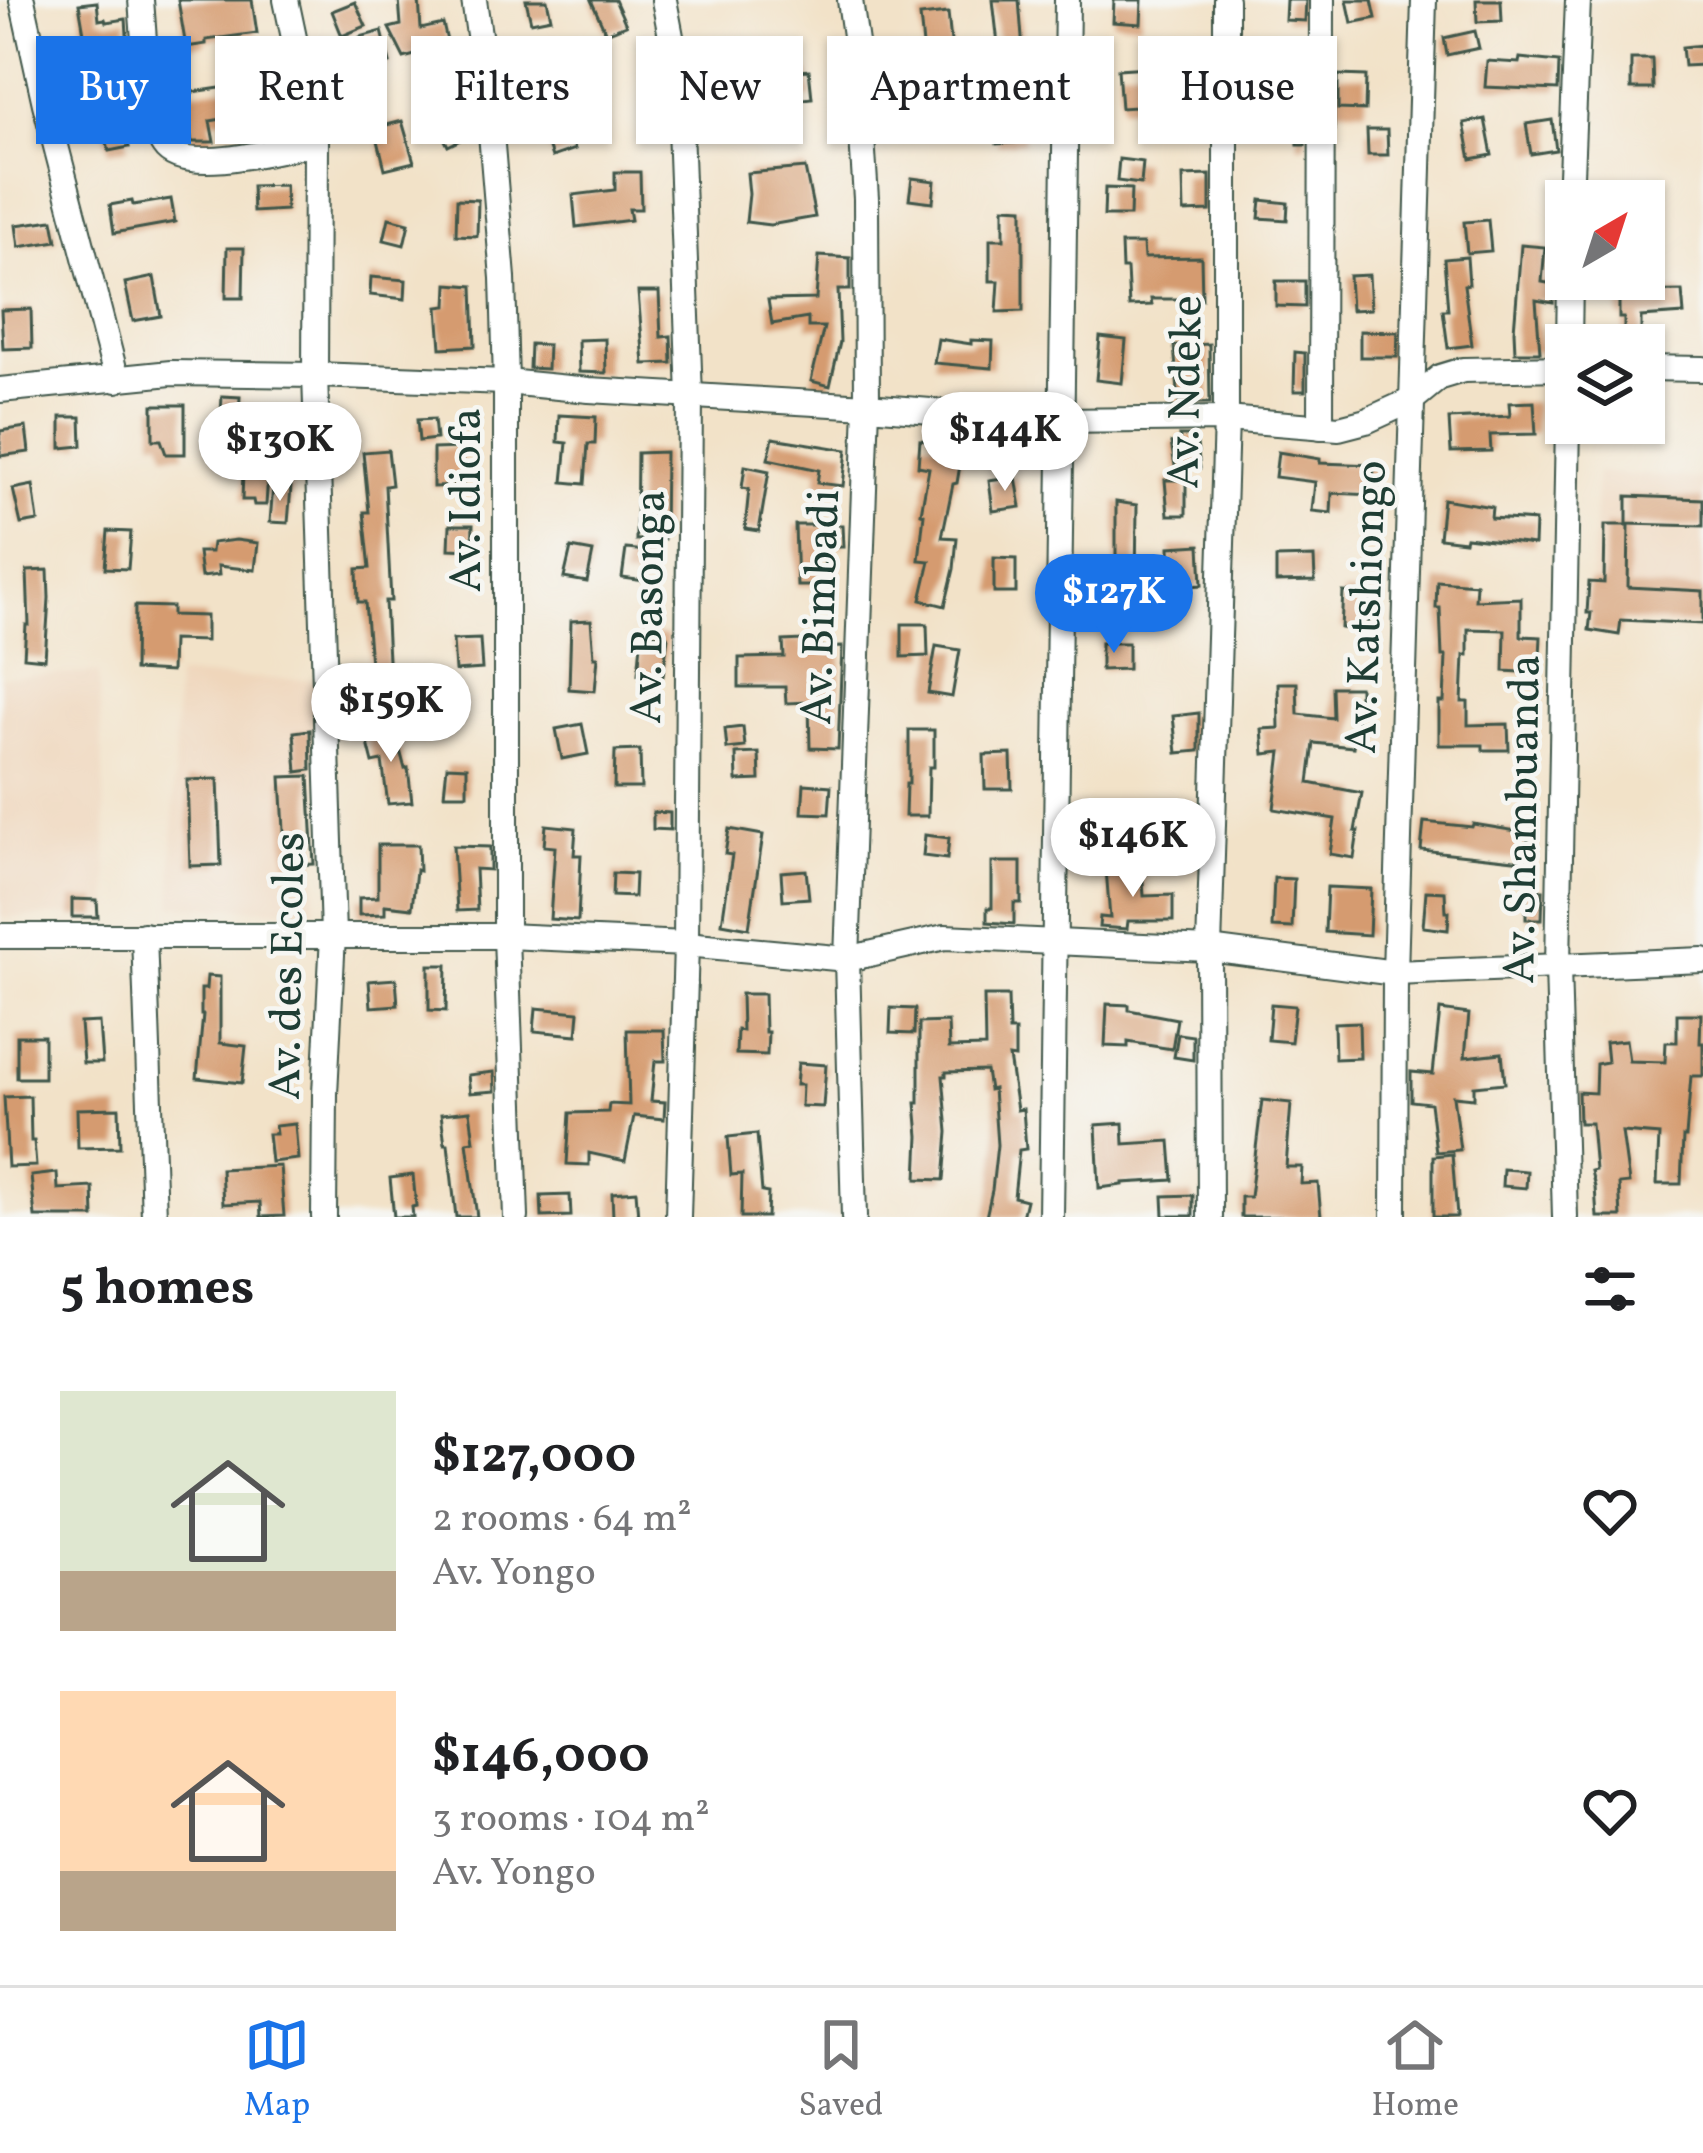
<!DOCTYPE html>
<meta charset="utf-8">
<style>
body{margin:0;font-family:Vollkorn,serif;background:#f2f2f2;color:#202124;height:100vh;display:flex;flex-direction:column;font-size:45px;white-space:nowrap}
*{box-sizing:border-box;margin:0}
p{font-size:39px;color:#757577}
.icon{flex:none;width:66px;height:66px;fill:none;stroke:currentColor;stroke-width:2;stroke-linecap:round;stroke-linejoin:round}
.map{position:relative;height:1217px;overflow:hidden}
.side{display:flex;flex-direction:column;background:#fff;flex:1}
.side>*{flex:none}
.banner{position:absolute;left:36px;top:36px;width:1632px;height:108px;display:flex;gap:24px}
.needle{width:78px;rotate:39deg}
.buttons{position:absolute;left:1545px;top:180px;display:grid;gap:24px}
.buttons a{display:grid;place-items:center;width:120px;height:120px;border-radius:0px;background:#fff;box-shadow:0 3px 9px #0004;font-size:60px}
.price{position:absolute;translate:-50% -102px;padding:0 27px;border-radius:42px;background:#fff;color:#222;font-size:39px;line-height:78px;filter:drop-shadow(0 3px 6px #0008)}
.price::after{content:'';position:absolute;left:50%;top:72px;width:36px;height:27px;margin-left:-18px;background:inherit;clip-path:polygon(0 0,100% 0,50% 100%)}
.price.current{background:#1a73e8;color:#fff}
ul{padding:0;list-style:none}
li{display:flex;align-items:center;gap:36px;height:300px;padding:0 60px}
li span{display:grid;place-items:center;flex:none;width:336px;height:240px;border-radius:0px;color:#555}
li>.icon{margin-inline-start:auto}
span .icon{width:144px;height:144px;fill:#fffc;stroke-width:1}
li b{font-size:51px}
h2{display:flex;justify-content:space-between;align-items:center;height:144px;padding:0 60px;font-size:51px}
.chip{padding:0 42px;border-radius:0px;background:#fff;box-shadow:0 3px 9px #0004;font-size:42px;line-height:108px}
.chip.current{background:#1a73e8;color:#fff}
.tab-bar{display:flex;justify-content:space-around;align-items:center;height:168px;border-top:3px solid #e0e0e0;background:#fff;font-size:33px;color:#757577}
.tab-bar a{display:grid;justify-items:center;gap:6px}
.tab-bar .current{color:#1a73e8}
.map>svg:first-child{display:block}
.built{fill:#efd6bb}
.building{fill:#d59b6f}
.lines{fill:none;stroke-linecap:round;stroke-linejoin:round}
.minor-casing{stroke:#3f564a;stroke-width:28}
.minor{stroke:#fff;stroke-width:24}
.labels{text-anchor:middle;stroke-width:9;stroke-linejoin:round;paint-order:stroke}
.street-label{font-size:45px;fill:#1f3d34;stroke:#f6f6f2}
</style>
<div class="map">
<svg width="1703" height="1217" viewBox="0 0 1703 1217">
<rect width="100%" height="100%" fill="#f6f6f2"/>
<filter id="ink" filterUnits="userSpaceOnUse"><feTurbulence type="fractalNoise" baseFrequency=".00833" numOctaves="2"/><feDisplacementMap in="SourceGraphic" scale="24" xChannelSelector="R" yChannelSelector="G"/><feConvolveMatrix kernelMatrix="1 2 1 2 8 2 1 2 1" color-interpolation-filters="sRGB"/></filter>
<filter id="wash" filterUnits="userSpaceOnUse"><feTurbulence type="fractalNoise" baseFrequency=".004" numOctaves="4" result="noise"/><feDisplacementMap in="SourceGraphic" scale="48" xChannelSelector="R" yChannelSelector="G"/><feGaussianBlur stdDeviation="2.7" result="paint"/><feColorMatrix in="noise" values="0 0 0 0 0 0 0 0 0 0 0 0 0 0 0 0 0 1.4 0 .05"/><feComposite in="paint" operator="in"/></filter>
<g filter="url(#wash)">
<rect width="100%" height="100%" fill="#f2e2c8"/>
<g class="built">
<path d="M1597,473L1703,479V629L1588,622Z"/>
<path d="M98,673L110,913L0,918V677Z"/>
<path d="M176,676L319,680L315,910L172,906Z"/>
</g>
<g id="blocks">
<g class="building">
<path d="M178,0H252L257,33L206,40V44L186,47Z"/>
<path d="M399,0H419L421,29L443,24L450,54L424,60L422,53L404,58L389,28L401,25Z"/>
<path d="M526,0H547L551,18L531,22Z"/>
<path d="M591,0H615L626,25L606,33Z"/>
<path d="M993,0H1019L1025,76L995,77V53H999Z"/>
<path d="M1114,0H1142L1141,24L1113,22Z"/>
<path d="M1286,0H1306L1305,21L1285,20Z"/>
<path d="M1347,0H1372L1376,18L1352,23Z"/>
<path d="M1476,0H1501L1502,21L1477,22Z"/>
<path d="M97,2L99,20L105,19L106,22L126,19L128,50L103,54L104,67L90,69L79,4Z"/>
<path d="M355,2L366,26L342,36L332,11Z"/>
<path d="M948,13L952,52L924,55L920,16Z"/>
<path d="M382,31L390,63L370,69L360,37Z"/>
<path d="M1475,31L1479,48L1447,55L1444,38Z"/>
<path d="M1703,45V65L1684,66L1682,47Z"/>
<path d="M1202,48L1207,114L1188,115L1186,71L1179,72L1178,50Z"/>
<path d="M1520,58L1559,62L1558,90L1485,87L1487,61L1519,63Z"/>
<path d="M1631,59H1652L1653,89H1631Z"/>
<path d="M1148,67L1150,106L1121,108L1118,69Z"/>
<path d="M1305,68V145H1298L1297,108L1283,109L1281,69Z"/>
<path d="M809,70L812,98L789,101L786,72Z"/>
<path d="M553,74L558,103L575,149L552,157L539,119H537L528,79Z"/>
<path d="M1338,75L1366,76L1365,110L1338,109Z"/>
<path d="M254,83L259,113L210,121L214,142H192L187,115L171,117L166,96Z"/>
<path d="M939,99V105L959,104L961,125L914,129L912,101Z"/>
<path d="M453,100L470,135L448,146L430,111Z"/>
<path d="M1022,114L1024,142L997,144L995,116Z"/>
<path d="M1485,119L1492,155L1471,159L1464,123Z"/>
<path d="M1552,120L1556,150L1531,154L1526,124Z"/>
<path d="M402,121L414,162L385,169L375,128Z"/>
<path d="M123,122L129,147L109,151L103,127Z"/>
<path d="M1367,130H1387L1388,155H1368Z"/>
<path d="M1119,159L1143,162L1141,184L1117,181Z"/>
<path d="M805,168L815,217L770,225L746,222L749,194L747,173Z"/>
<path d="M615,172H640L641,209H629L631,220L576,227L573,195L615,190Z"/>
<path d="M1210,175V211L1184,212L1183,176Z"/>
<path d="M912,178L935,181L933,202L909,199Z"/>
<path d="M285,185L286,210L253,212L252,186Z"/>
<path d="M1105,188L1131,189L1130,216H1104Z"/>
<path d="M171,199L175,222L114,233L110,205L132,201L133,205Z"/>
<path d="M457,199L478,200L477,236L456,235Z"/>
<path d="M1261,200L1288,203L1287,220L1259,218Z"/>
<path d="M1004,207L1023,208V311L997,312L999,281H990V239H1004Z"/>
<path d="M389,218L409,223L404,245L384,240Z"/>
<path d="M53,220L57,241L19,247L16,225Z"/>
<path d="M1488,220L1491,251L1467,253L1464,222Z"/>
<path d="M1121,244H1143L1144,258L1201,257L1202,299H1151L1152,305L1129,306L1127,269H1122Z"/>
<path d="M1521,245L1545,247L1542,282L1553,284V303L1536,300L1540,352H1515L1514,331Z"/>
<path d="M227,248H244L243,298H226Z"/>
<path d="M819,256L850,258V290H838L840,342L830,386L811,381L824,327H808V318L772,324L768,300L816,299Z"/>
<path d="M1467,257L1469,284L1464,285L1472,345L1448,348L1443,310H1448L1444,259Z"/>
<path d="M1369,275L1371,309L1351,310L1349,276Z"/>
<path d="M154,277L161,316L133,321L125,283Z"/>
<path d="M371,277L406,280L405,299L370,295Z"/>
<path d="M1276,281H1305V307L1276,306Z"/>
<path d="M448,284L473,286L475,346L441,348L438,307L447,306Z"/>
<path d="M1682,291L1684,314L1641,317V345H1624V318H1619V292Z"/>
<path d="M638,292H659L661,337L671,336L672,363L644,364Z"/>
<path d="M31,309L32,348L3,349L1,310Z"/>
<path d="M1360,331L1398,332L1397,357H1360Z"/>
<path d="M1100,337L1126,340L1122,383L1096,380Z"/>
<path d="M605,339L606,373L579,372L578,340Z"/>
<path d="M938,339L971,344V340L993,341L992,368L934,363Z"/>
<path d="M530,344L548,345L547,369L529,368Z"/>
<path d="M1209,344L1210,403H1179L1174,346Z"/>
<path d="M1295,352L1305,353V391H1294Z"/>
<path d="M222,396L240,397L239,413L273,411L275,443H270L266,505H254L253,500H242L243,471L252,472L251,434L220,432Z"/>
<path d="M1534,402L1536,434L1490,435L1491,451L1451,452L1449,419L1510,416L1509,403Z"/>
<path d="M153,405H185V454H166L161,440H153Z"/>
<path d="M559,415L596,417L595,444H588L585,484L563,482L567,443L558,442Z"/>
<path d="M61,417H81L82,446L61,448Z"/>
<path d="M434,419L436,439L419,441L417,420Z"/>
<path d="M26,427L29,452L0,456V431Z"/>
<path d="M1179,436H1196L1200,468L1176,471L1171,443L1180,441Z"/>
<path d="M773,438L847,450L843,486L817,483L819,470L768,459Z"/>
<path d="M920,440L963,447L957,483L953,484L942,537L957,538L954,569L945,606L921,600L930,561L919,560L924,514L921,513L929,468L918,466Z"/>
<path d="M462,448L463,486L433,487V449Z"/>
<path d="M388,450L392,485L385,486L391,601H385L390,699H369L370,664L365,602H358L357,569L370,568L364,512H369L363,452Z"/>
<path d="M665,452L664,539L636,540L637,453Z"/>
<path d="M1278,452L1320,459V463L1374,465L1373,495L1332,493L1331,513L1312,511L1315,482L1275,477Z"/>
<path d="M745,466L769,471L759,531L745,529L749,489L742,488Z"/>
<path d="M1016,477L1021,507L993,511L989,481Z"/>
<path d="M1165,480H1186V515H1168Z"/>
<path d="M33,485L38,521L21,524L13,489Z"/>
<path d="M273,486L291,487L288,523L270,522Z"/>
<path d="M1627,496L1703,499V526L1627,524Z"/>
<path d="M1443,499L1492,507L1491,518L1535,521L1534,545L1466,537L1465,541L1439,538Z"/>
<path d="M1116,502L1137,505L1136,584L1143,585L1140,610L1115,607L1119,568H1116Z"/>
<path d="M450,525H473L472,550L449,549Z"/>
<path d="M795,525H842L843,547H824L825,586H797Z"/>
<path d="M1605,525H1629L1628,587L1703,591V624L1621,620L1619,635L1589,630L1591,613H1587L1589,582L1604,583Z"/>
<path d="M108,531L131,532L128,569L105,568Z"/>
<path d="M236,540L258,543L255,570L218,566L219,575L201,577L198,552H211L212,543Z"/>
<path d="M1200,545L1202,585L1172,587L1170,547Z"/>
<path d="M571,548L593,552L587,582L564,578Z"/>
<path d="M626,549L648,551L645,581L622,578Z"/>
<path d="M1314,557L1315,581L1276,582V558Z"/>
<path d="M994,558L1016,559V593H994Z"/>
<path d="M48,570L49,598L45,659L24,657L26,625H29L27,571Z"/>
<path d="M1437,581L1476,584L1475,600L1521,598V636L1541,637L1539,673L1504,671L1505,630L1468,629V655H1464L1462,702H1468V725L1508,724L1509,750H1483V745H1439V702H1444L1446,656H1442L1440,608H1436Z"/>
<path d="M1343,592L1371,594L1368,630L1341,628Z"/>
<path d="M135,606L172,607V615L206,616V641L172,640L171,672L134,670Z"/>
<path d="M591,620L594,657H598L595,691L569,689L571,621Z"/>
<path d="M902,624H927L928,656L902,657Z"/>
<path d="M642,633L668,636L663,676L638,674Z"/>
<path d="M480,639L482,669L455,671L453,640Z"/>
<path d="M803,640V648L842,647L838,749L810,748L809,702L786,703L785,687H739V658L784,657L783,641Z"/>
<path d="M1101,643H1128V669L1101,670Z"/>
<path d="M936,646L960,650L952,697L928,693Z"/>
<path d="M1278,683H1297L1298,714L1333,718L1332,687H1359V714L1357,715L1353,747L1314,743L1309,783L1362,793L1355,831H1358L1354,858L1330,854L1335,819L1274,809L1281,752L1264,754L1262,729L1279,728Z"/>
<path d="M1199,713V751L1177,753L1173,716Z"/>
<path d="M582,724L588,754L562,759L556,729Z"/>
<path d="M743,727L745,747L727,749L725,729Z"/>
<path d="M394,728L405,769L408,768L412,802L388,804L382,761L373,763L366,735Z"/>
<path d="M310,730L311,770L297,772L294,732Z"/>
<path d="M909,730H934V767H929L928,816H905L906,784H909Z"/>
<path d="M640,750L641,788H614L615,751Z"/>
<path d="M759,753L760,780L737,781L736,754Z"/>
<path d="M1011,754L1012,789H985L984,755Z"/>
<path d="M447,766L467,767V794H444Z"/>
<path d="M309,776L314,864L286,865L281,777Z"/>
<path d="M218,779L221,865L190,866L187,780Z"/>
<path d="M804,784L831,786L829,814L802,813Z"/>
<path d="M1184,809L1192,856L1169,860L1160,813Z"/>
<path d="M653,812L670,813V830L653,829Z"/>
<path d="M1424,822L1472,827L1473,824L1529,833L1524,861L1421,850Z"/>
<path d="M546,825L576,828L574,855H581L578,921L550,919L555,847L544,846Z"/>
<path d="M729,829L763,835L749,928L722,923L732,855L725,854Z"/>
<path d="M925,835L949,838L947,859L923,856Z"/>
<path d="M378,845H418L419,871L416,870L412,908L385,905V914L359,915V898L378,897Z"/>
<path d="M453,846L490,847V870L475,869L477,910L457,911Z"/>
<path d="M992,862H1021V903H1014V924L987,922V908H992Z"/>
<path d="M1142,867L1144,896L1173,895V921H1128L1127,929L1099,927L1100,917L1110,918L1106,869Z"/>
<path d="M806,870L809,898L783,900L781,872Z"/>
<path d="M613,873L635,874L634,897L612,896Z"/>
<path d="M1274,878L1294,879L1292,928L1272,927Z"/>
<path d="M1327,887L1371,889L1369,935L1325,932Z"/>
<path d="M1526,890H1543L1542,919H1526Z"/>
<path d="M1426,891L1445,892L1446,912H1449L1448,930L1423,927Z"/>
<path d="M72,899L97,900L98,917H72Z"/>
<path d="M429,965H447L446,1011L429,1010Z"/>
<path d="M207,976L220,977V1043L246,1046L242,1083L197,1078L203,1015H201V989H206Z"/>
<path d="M396,979L398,1005L371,1007L369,981Z"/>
<path d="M741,994H764L765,1032H768L767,1055L736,1054L737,1030L742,1031Z"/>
<path d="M984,996H1008L1009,1031H1015V1058L1009,1057L1017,1110L1023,1109L1026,1149L1019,1150L1014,1197L1026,1200L1022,1217H986L992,1190L997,1145L993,1089L989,1090L986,1071L946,1072V1076H943L948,1132L944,1180L917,1179L919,1136L916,1103H919V1023L948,1022L949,1048L985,1047Z"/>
<path d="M1107,1004L1129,1005V1010L1177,1019L1172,1049L1128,1042V1047L1105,1046Z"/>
<path d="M1271,1004L1295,1006L1291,1042L1268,1040Z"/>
<path d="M536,1008L579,1012L577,1035L534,1031Z"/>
<path d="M891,1008L915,1009L914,1034L890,1033Z"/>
<path d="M1440,1010L1469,1014L1465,1057L1502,1053L1505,1083L1474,1086V1098L1453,1096L1460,1150L1436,1152L1430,1103L1411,1101V1072L1433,1074Z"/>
<path d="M1677,1014H1701L1700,1043H1703V1076H1691L1686,1137H1683L1681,1184H1657L1659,1135L1622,1132L1629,1183L1619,1184L1621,1217H1597L1595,1187L1591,1171L1595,1170L1591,1123H1579L1578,1092L1595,1093L1596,1064L1607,1062L1605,1042L1626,1040L1629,1061L1665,1062L1666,1042H1677Z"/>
<path d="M99,1022L102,1063H83L80,1023Z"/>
<path d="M1359,1022L1360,1058L1335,1059L1334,1023Z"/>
<path d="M627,1030H664L665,1061H655L651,1101L665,1102L664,1119L634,1116L625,1161L589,1153V1165L567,1164L570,1113L608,1112L609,1104L629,1105Z"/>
<path d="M1178,1034L1193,1036V1060L1174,1057Z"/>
<rect x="17" y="1036" width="27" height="42"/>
<path d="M798,1063L826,1065L823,1107L801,1106L802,1085H796Z"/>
<path d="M494,1072L495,1091L470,1093L468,1075Z"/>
<path d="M30,1096L31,1141H34L36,1166L8,1167L4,1097Z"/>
<path d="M1262,1100L1291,1103L1286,1167H1302L1301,1184L1318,1183L1321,1217H1241V1197H1250Z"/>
<path d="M119,1108L120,1147L78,1148L77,1109Z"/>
<path d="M470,1111L474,1141L467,1142L477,1217H456L448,1144H445L441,1114Z"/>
<path d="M1123,1123L1124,1144L1170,1141L1173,1180L1123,1183V1185L1099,1188L1096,1125Z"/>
<path d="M295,1124L298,1159L271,1162L268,1134H276L275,1126Z"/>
<path d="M757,1134L762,1192L768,1193L767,1217H741L742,1174L731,1175L728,1137Z"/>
<path d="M1452,1154L1457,1217H1433V1156Z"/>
<path d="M280,1166L284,1216L261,1217L260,1202L223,1204L221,1169Z"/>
<path d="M1503,1169L1527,1171L1526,1188L1502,1186Z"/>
<path d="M57,1173L58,1189L93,1187L94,1217H35L31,1176Z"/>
<path d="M413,1175L416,1206L412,1207L413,1217H394L390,1178Z"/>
<path d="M636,1191L638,1217H613L612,1193Z"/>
<path d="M570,1195L571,1216L542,1217L541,1196Z"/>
<path d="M1193,1195V1216H1164L1163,1196Z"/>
</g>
</g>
</g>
<g filter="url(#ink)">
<use href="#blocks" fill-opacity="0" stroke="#3f564a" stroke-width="3"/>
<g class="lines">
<g class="minor-casing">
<g id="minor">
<path d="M22,0L45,104L117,380"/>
<path d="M141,0C144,33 147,122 164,146C184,177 286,148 316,142"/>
<path d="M286,0L316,142L315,375L333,935L325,1094L324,1217"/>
<path d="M474,0L488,97L503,278L506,382V936L516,1217"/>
<path d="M664,0L678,73L690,397L686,944L678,1217"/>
<path d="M850,0L856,43L866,199L867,406L847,959L854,1217"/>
<path d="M1570,201L1578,0"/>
<path d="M1569,345L1570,279"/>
<path d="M1644,368L1703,369"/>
<path d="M0,390L171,373L315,375L506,382L589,390L867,406L1061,421L1226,419L1339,428L1366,421L1412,400L1440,377L1463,370L1566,368"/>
<path d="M1321,427L1322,0"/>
<path d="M144,935L154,1217"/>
<path d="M0,936H506L686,944L847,959L945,937L1209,949L1395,973L1703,960"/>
<path d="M1051,1217L1067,0"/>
<path d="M1210,1217L1209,949L1226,419V0"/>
<path d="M1394,1217L1395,973L1424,0"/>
<path d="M1565,1217L1558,966L1568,423"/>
</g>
</g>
<use href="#minor" class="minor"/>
</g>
</g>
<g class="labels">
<g class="street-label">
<text transform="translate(1183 392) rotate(-89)" y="16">Av. Ndeke</text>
<text transform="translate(464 500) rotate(-90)" y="16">Av. Idiofa</text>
<text transform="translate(646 607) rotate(-89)" y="16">Av. Basonga</text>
<text transform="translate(818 607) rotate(-88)" y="16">Av. Bimbadi</text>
<text transform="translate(1364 607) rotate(-88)" y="16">Av. Katshiongo</text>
<text transform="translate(1520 819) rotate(-89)" y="16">Av. Shambuanda</text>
<text transform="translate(285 966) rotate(-89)" y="16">Av. des Ecoles</text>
</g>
</g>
</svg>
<div class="buttons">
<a><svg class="needle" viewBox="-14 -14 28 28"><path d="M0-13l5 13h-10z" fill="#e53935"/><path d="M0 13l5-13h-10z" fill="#757577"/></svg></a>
<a><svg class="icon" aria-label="layers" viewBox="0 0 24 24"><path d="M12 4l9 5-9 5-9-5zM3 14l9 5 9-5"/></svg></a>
</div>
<b class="price" style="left:1005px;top:494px">$144K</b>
<b class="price" style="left:280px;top:504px">$130K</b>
<b class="price current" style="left:1114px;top:656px">$127K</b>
<b class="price" style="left:391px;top:765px">$159K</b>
<b class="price" style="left:1133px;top:900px">$146K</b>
<div class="banner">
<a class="chip current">Buy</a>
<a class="chip">Rent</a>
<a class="chip">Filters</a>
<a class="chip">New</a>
<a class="chip">Apartment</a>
<a class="chip">House</a>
</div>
</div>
<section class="side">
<h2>5 homes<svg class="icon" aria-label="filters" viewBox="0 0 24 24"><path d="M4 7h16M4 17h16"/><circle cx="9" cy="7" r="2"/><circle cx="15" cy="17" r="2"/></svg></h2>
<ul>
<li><span style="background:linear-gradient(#dfe7d0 75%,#b9a48a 0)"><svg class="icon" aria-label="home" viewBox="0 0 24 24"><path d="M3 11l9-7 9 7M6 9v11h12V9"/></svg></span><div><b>$127,000</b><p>2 rooms · 64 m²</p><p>Av. Yongo</p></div><svg class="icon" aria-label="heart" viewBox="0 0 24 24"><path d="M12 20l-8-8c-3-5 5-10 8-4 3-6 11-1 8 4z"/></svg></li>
<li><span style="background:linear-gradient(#ffd9b3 75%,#b9a48a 0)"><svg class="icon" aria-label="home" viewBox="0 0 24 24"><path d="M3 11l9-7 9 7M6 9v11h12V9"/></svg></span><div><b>$146,000</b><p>3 rooms · 104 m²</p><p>Av. Yongo</p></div><svg class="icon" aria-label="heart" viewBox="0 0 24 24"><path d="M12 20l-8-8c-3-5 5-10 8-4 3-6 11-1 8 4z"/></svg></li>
</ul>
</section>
<nav class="tab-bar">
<a class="current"><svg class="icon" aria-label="map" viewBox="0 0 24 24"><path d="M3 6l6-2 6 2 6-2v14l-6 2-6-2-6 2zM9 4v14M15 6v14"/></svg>Map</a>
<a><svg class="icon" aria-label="saved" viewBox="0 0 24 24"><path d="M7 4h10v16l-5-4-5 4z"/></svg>Saved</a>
<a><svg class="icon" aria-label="home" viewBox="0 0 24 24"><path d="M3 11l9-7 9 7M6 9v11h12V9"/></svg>Home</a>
</nav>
